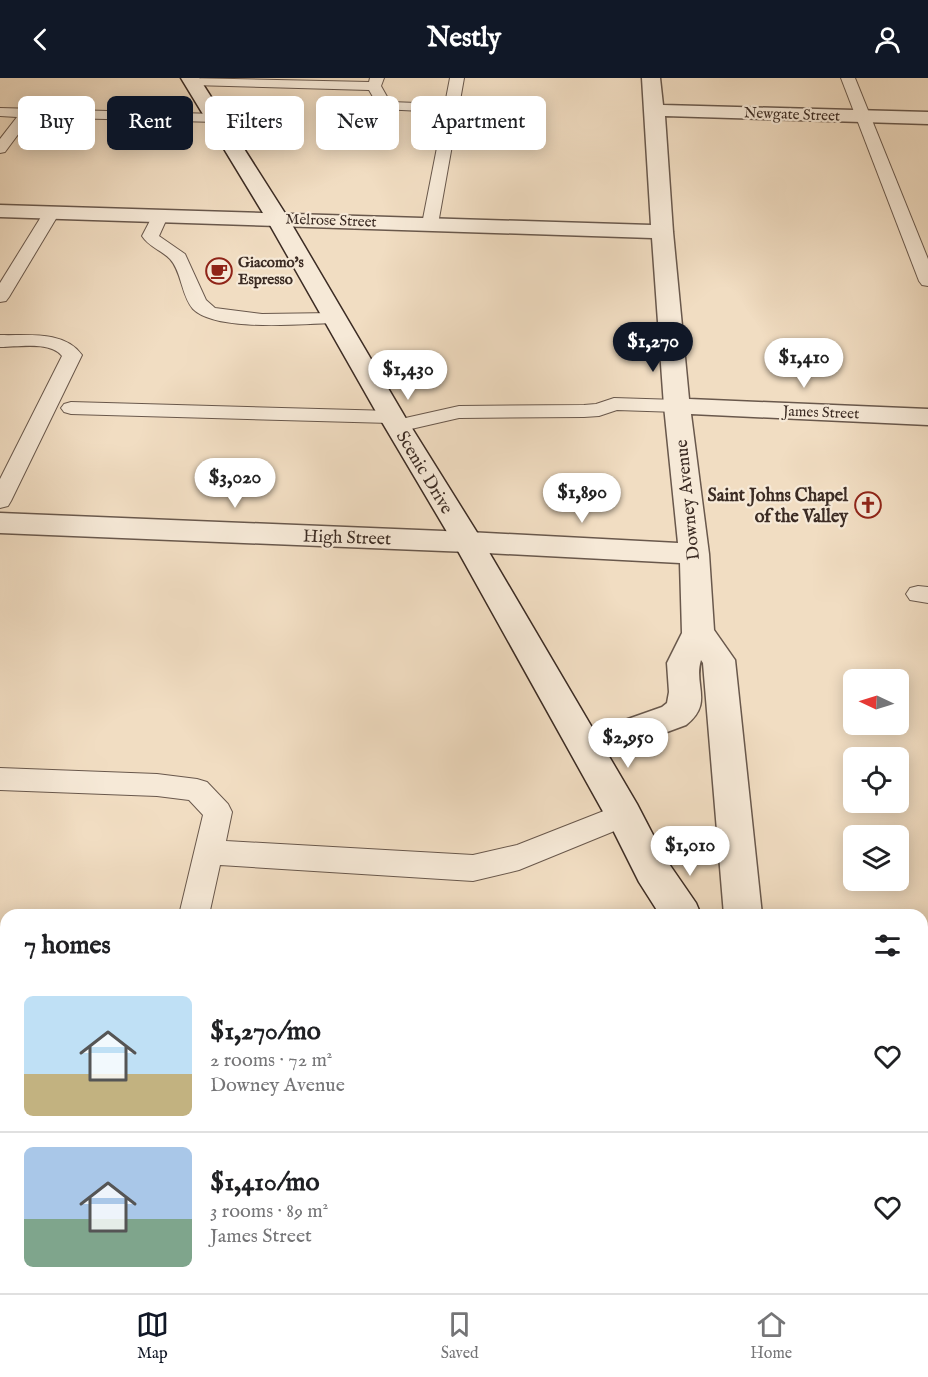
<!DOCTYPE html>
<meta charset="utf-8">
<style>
body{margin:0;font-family:"IM FELL English",serif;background:#f2f2f2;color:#202124;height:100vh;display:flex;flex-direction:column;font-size:22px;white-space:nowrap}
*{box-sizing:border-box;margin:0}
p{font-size:20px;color:#757577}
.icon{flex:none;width:33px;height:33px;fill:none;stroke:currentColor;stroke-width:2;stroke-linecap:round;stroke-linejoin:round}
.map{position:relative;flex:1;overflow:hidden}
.details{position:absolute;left:0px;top:831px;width:928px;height:384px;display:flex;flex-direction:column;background:#fff;border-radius:18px 18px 0 0;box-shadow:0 3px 15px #0003}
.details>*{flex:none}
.banner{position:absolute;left:18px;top:18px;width:600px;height:54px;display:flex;gap:12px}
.needle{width:39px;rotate:274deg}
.controls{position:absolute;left:843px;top:591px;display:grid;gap:12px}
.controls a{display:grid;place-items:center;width:66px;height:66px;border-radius:9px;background:#fff;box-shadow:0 3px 15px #0003;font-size:30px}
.price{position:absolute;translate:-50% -51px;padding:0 14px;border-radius:21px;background:#fff;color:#222;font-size:20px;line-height:39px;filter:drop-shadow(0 2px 3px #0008)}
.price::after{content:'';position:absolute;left:50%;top:36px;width:18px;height:14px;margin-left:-9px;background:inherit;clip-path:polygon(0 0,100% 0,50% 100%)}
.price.current{background:#111827;color:#fff}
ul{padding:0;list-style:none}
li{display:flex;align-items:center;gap:18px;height:150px;padding:0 24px}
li+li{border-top:2px solid #e0e0e0}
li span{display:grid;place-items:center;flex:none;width:168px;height:120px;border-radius:9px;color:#555}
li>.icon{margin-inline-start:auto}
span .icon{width:72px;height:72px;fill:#fffc;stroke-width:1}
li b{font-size:26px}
h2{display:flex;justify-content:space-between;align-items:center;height:72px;padding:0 24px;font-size:26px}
.chip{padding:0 21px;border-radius:9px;background:#fff;box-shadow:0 3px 15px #0003;font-size:21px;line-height:54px}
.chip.current{background:#111827;color:#fff}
header{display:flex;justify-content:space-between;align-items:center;height:78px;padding:0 24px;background:#111827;color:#fff;font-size:27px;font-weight:800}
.menu{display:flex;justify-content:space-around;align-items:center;height:84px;border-top:2px solid #e0e0e0;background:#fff;font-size:16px;color:#757577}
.menu a{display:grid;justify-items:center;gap:3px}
.menu .current{color:#111827}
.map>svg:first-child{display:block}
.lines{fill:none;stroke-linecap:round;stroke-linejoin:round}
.service-casing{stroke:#69584c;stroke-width:2}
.minor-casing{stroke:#69584c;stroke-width:3}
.tertiary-casing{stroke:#69584c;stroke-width:3}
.secondary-casing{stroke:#3c2c24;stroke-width:3}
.service{fill:#f6e9d7;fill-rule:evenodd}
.minor{fill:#f6e9d7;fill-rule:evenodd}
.tertiary{fill:#f6e9d7;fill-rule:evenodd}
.secondary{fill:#f6e9d7;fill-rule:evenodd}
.labels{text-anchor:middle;stroke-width:4.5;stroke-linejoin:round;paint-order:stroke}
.far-street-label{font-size:15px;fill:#3c2c24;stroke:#f6e9d7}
.far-poi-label{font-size:15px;font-weight:bold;fill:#3c2c24;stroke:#f6e9d7;text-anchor:start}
.street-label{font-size:18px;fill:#3c2c24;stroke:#f6e9d7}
.poi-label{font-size:18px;font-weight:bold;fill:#3c2c24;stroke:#f6e9d7;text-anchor:end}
</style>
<header><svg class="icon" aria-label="back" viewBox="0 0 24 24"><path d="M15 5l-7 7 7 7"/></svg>Nestly<svg class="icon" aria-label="person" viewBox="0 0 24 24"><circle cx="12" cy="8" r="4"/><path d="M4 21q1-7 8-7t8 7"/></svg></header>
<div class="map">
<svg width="928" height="1215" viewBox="0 0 928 1215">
<rect width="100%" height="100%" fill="#f1ddc2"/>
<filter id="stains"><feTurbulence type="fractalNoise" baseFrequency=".00333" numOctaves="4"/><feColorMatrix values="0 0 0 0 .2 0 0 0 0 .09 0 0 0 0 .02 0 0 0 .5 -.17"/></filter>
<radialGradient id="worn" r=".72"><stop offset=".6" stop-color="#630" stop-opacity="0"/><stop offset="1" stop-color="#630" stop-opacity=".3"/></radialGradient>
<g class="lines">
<g class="service-casing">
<g id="service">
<path d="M188,0L369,4L370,0H384L381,8L390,24L445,26L450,0H464L438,146L430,151L422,146L444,34L380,31L369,12L192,7L185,3Z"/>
<path d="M841,0H855L928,181V208L922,207L919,203Z"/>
<path d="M0,30L216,36L223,40L216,44L31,39L5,74L0,75V61L17,39L0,38Z"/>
<path d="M52,129L60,134L9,219L6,223L0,224V205L44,134Z"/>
<path d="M160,133L168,138L159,158L185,176L206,222L215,230L262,236L333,235L339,236L342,240L339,244L333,245C301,246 216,254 193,231C181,217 182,194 170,181C161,172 149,169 142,158L154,135Z"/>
<path d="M0,257C27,258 64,252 82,277L11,423L8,428L0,430V401L62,278C50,263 18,269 0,269Z"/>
<path d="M614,320L677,322L684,324L687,328L684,332L677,334L617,332L599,338L584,339L459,340L398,354L391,352L388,348L390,345L71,336L64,334L61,330L64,326L71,324L392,333L399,335L402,339L401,341L459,328L584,327L596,326Z"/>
<path d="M918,508L928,509V525L910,522L906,516L910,510Z"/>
<path d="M0,690L157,696L197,701L207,704L228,726L232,734L226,763L473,777L517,767L624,725L634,729L638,737L634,745L519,792L473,803L220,787L209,837H179L203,737L189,722L157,718L0,712Z"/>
<path d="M203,1209H241L240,1215H202Z"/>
</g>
</g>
<g class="minor-casing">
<g id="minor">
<path d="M642,0H660L663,27L928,34V46L665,38L673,154L689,321L928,331V347L691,336L709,476L714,552L735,582L762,837H724L703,585L701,582C693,607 714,625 686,647L586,684L574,680L569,670L574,660L662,629L667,625L669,614L667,585L682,555L680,485L468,474L458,471L453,464L458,457L468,454L678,465L664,328L652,160L0,139V127L651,147Z"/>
<rect x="0" y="1104" width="6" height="46"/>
</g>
</g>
<g class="tertiary-casing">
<path id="tertiary" d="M0,435L468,454L478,457L483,464L478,471L468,474L0,455Z"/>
</g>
<g class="secondary-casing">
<g id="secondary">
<path d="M181,0H199L288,140L405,339L483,464L637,726L665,780L696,825L701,837H660L639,804L611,748L453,464L379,339L266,140Z"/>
<rect x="922" y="1014" width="6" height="44"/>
<path d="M922,1095L928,1098V1146L922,1144Z"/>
<rect x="725" y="1209" width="48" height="6"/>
</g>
</g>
<use href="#service" class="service"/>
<use href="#minor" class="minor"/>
<use href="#tertiary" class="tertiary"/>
<use href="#secondary" class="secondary"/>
</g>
<defs>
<g id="cafe-ring" transform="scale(1.35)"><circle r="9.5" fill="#f6e9d7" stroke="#8f2418" stroke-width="1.5"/><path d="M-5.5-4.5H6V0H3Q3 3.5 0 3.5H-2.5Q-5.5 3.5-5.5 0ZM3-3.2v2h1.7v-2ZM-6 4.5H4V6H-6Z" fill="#8f2418"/></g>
<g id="church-ring" transform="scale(1.35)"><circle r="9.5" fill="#f6e9d7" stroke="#8f2418" stroke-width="1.5"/><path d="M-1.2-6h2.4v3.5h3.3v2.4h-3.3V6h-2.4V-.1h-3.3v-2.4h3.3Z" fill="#8f2418"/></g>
</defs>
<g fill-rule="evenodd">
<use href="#cafe-ring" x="219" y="193"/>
<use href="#church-ring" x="868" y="427"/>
</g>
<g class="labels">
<g class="far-street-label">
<text transform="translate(792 36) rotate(2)" y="5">Newgate Street</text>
<text transform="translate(331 142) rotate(2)" y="5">Melrose Street</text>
<text transform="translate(821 334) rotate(2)" y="5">James Street</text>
</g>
<g class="far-poi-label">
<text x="238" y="189">Giacomo's<tspan x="238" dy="17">Espresso</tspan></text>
</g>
<g class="street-label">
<text transform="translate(425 394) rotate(59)" y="6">Scenic Drive</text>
<text transform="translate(687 422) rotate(-96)" y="6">Downey Avenue</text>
<text transform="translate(347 459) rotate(2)" y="6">High Street</text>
</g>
<g class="poi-label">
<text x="848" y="423">Saint Johns Chapel<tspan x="848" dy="21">of the Valley</tspan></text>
</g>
</g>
<rect width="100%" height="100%" filter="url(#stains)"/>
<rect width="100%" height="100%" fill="url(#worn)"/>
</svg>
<div class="controls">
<a><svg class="needle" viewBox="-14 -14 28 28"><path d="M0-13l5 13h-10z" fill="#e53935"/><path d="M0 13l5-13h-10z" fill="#757577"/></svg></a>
<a><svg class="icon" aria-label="locate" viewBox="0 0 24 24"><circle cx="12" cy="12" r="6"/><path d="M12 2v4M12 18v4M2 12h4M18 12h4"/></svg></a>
<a><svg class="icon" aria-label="layers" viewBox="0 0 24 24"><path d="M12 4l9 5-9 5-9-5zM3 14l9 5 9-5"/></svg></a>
</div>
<b class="price current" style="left:653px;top:295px">$1,270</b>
<b class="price" style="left:804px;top:311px">$1,410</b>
<b class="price" style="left:408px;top:323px">$1,430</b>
<b class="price" style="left:235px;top:431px">$3,020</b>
<b class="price" style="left:582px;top:446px">$1,890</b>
<b class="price" style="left:628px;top:691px">$2,950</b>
<b class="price" style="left:690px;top:799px">$1,010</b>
<div class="banner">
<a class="chip">Buy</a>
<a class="chip current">Rent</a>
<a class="chip">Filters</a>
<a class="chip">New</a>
<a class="chip">Apartment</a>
</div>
<section class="details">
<h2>7 homes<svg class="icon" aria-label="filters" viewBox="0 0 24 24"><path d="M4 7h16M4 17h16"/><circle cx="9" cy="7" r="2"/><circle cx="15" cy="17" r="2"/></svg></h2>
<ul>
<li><span style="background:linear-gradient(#bfe0f5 65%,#c2b280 0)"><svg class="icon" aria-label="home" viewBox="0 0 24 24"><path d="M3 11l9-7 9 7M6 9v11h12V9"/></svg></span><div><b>$1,270/mo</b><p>2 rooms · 72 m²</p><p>Downey Avenue</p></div><svg class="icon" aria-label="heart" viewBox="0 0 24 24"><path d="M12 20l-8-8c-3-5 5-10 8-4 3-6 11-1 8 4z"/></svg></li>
<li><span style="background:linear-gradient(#a9c7e8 60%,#7fa58c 0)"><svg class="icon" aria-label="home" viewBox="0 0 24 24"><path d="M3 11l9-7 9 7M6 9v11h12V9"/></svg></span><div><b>$1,410/mo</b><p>3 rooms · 89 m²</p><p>James Street</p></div><svg class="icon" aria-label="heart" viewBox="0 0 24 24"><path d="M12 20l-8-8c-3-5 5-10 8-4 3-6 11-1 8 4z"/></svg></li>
</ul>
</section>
</div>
<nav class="menu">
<a class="current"><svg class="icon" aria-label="map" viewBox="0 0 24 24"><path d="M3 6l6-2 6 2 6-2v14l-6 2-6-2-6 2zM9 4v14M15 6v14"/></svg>Map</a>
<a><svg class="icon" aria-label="saved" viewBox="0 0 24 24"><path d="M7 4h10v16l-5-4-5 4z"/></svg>Saved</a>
<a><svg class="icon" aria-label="home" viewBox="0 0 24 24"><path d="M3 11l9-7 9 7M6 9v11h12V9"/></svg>Home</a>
</nav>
